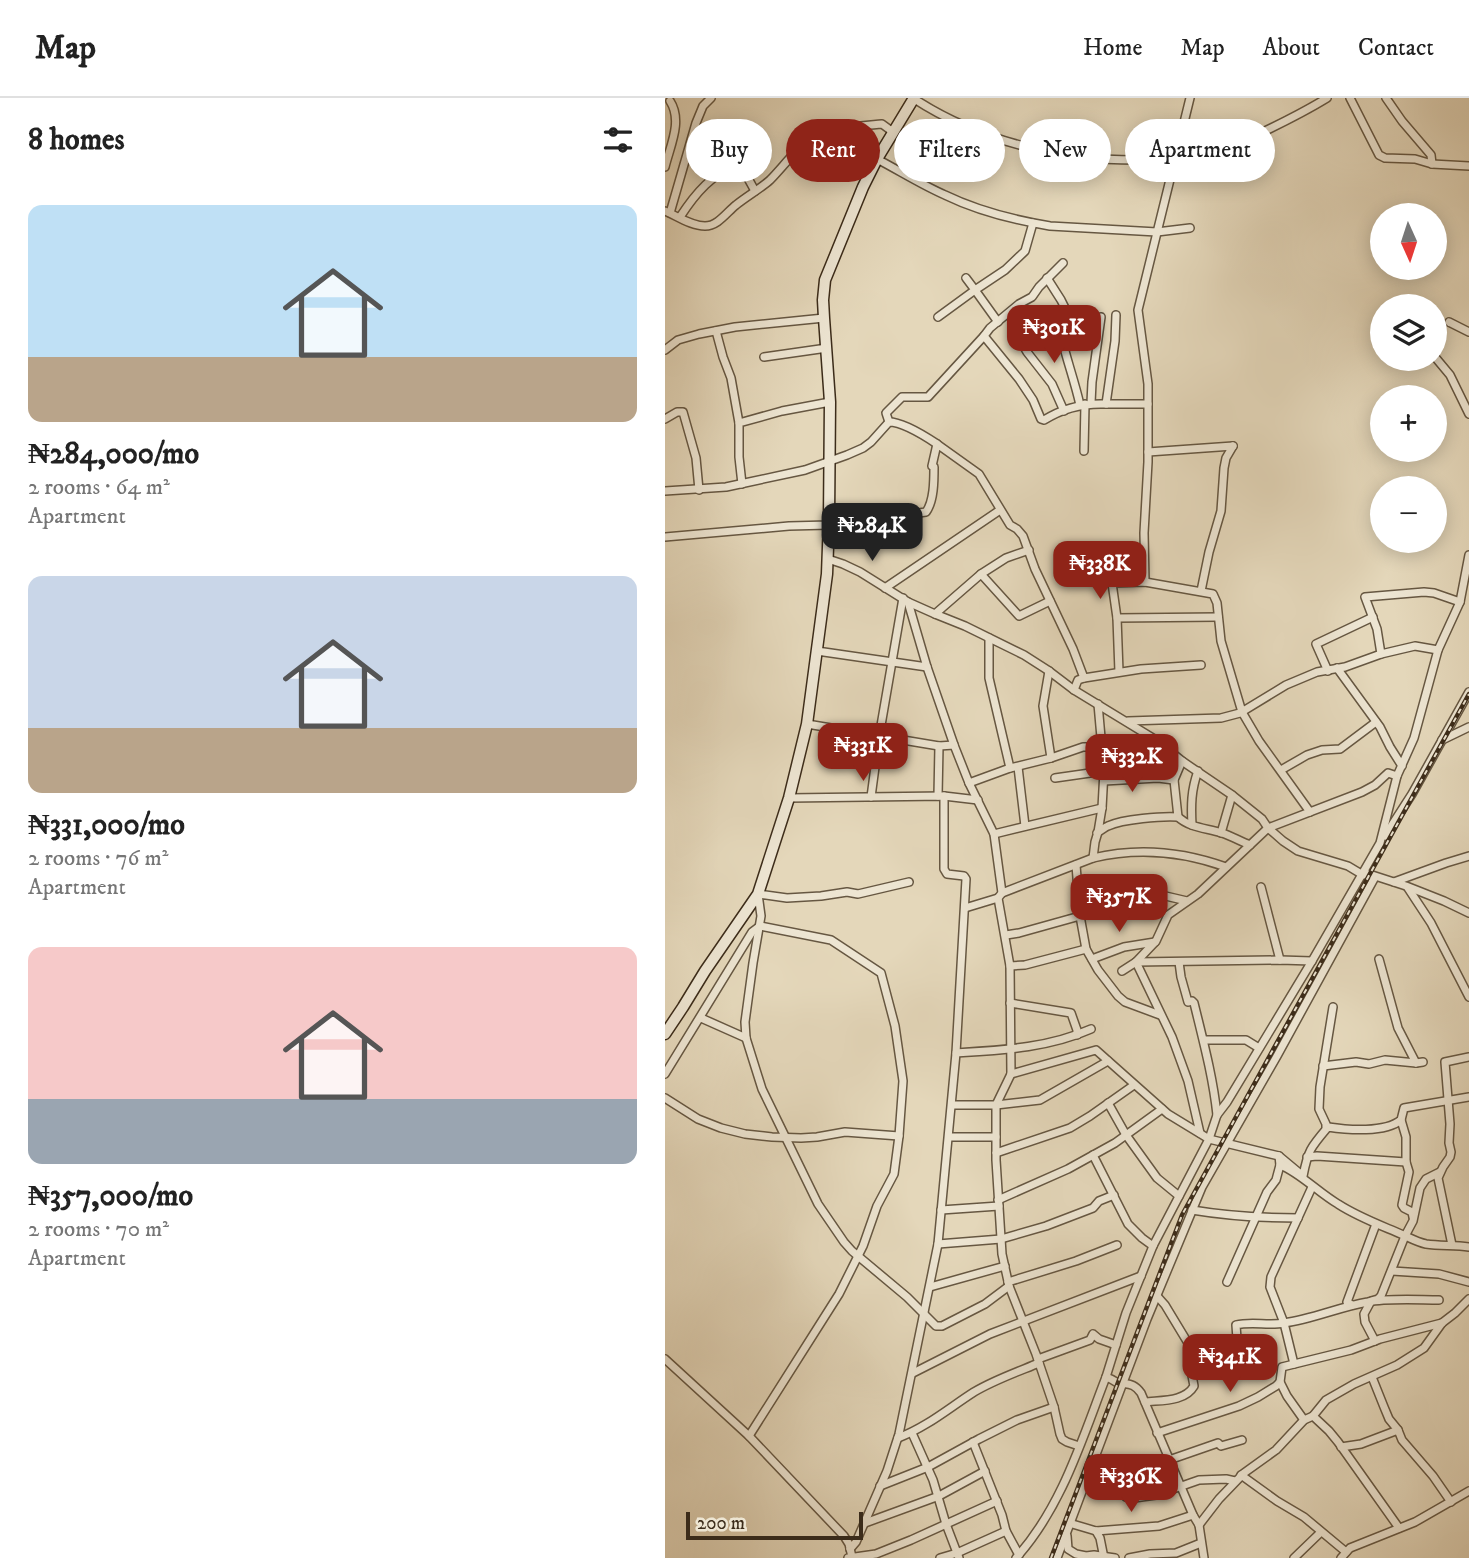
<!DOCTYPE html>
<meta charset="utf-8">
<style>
body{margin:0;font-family:"IM FELL DW Pica",serif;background:#f2f2f2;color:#222;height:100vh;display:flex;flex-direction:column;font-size:26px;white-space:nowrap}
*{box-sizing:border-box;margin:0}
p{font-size:23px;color:#767676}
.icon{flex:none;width:38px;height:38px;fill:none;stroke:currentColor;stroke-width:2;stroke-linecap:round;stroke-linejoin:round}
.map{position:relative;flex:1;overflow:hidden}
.sheet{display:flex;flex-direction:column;background:#fff;width:665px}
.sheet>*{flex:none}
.hud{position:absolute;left:21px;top:21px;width:665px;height:63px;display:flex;gap:14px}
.needle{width:46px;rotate:177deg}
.buttons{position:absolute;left:705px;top:105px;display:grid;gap:14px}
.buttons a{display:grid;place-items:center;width:77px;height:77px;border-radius:50%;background:#fff;box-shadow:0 4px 18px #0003;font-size:35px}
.scale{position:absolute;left:21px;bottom:18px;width:177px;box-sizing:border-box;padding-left:7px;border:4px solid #3c2c1a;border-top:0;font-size:19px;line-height:24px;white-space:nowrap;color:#3c2c1a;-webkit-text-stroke:5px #ede5d2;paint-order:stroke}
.price{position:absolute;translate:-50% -60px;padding:0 16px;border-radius:14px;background:#8f2418;color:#fff;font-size:23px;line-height:46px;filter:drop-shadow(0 2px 4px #0008)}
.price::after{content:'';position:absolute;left:50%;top:42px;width:21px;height:16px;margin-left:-10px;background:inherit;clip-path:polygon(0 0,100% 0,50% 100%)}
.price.current{background:#222;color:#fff}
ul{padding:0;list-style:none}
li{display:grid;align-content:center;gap:14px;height:371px;padding:0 28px}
li span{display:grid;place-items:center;height:217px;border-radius:14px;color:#555}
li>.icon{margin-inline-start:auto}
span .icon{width:126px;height:126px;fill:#fffc;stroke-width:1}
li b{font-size:30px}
h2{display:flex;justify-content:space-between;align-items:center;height:84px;padding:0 28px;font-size:30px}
.tag{padding:0 24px;border-radius:32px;background:#fff;box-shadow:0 4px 18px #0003;font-size:24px;line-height:63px}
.tag.current{background:#8f2418;color:#fff}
header{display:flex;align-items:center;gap:42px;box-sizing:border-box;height:98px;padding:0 35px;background:#fff;border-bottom:2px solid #e0e0e0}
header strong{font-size:33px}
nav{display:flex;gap:38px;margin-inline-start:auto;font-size:24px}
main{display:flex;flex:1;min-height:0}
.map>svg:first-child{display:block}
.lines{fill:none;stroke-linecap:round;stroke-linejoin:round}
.street-casing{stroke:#665742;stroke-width:10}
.secondary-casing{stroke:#3c2c1a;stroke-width:13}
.street{stroke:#ede5d2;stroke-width:7}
.secondary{stroke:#ede5d2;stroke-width:10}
.rail-casing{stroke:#3c2c1a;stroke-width:4.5}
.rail{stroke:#ede5d2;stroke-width:2;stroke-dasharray:5;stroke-linecap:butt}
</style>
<header>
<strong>Map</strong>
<nav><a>Home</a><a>Map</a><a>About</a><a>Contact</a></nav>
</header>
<main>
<section class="sheet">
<h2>8 homes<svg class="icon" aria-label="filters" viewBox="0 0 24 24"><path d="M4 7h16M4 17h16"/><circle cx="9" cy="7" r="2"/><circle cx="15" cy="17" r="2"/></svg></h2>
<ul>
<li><span style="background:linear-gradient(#bfe0f5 70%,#b9a48a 0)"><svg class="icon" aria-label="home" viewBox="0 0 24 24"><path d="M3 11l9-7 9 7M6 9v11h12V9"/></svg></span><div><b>₦284,000/mo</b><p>2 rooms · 64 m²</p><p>Apartment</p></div></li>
<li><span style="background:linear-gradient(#c9d6e8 70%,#b9a48a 0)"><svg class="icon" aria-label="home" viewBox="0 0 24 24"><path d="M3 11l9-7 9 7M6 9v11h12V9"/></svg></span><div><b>₦331,000/mo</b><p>2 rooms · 76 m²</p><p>Apartment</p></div></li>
<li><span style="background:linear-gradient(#f6c9c9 70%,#9aa5b1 0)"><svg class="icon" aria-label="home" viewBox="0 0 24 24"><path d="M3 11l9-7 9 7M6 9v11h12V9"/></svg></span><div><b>₦357,000/mo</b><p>2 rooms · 70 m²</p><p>Apartment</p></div></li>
</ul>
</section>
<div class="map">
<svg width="804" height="1460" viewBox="0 0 804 1460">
<rect width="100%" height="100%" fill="#e4d7ba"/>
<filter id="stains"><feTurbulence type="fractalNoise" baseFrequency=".00286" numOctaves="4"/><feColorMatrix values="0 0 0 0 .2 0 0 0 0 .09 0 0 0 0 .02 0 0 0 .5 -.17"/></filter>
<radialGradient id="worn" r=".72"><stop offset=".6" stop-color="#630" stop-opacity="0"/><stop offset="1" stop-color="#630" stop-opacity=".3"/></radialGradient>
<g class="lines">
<g class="street-casing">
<g id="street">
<path d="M248,0C315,44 398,63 477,62C495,62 513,62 531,59C548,56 565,49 581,42C609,29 636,16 662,0"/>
<path d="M685,0L714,57L720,60L750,61L767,66L804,68"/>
<path d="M721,0L737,23L766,57L767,66"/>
<path d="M212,61C235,73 257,87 280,97C313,113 349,122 385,128L492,134L525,130"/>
<path d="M0,69C5,48 18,23 5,3"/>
<path d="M0,113C12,118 26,128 40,128C53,128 62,114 71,107C82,98 95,91 105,82C119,68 131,50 148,40C167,29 195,28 217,26L228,34"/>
<path d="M5,115L31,25L38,8L46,0"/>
<path d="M15,119C32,93 46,78 74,64L90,93"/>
<path d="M398,165L374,189L367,199L354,206L325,230L319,238L354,281L368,302L376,321L379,322C398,310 418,305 441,306"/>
<path d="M382,180L396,202L406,222"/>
<path d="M451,217L450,243L441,306H483"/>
<path d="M273,219L310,192L301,180"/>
<path d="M333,224L310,192L340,172L360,153L368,125"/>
<path d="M784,224L804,234"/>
<path d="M394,228C399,255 409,280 415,307"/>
<path d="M51,233L58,259L66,280L74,325"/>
<path d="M351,235L362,254L387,286L399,313"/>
<path d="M0,252L13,242L34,236L70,229L159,220"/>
<path d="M99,259L162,250"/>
<path d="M770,259L785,277L804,316"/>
<path d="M426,305L427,284L436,219"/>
<path d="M0,321L12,314H18L31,360L34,392"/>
<path d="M224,324L221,315L237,299H263L319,238"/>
<path d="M419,353L420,306"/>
<path d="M483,354L568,348"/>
<path d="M77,386L74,359V325L117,313L165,304"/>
<path d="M0,393L61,389L140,372L182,357L198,350L206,344L224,324C238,324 260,338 272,346"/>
<path d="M0,439L124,428L164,427L261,414C269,403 269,383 269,369L267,368L272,346L314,376L345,427L352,431L358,438L370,471L408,551L419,580"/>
<path d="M442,456L447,485"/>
<path d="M163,461L178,466L195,474L243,504L270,516L300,528L359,557L384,573L409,592L491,642L517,663L567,697L597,721L603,730L618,743L633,753L683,768L698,777L704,776L741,788L779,803L804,815"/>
<path d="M316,476L341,460L364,452"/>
<path d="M480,484L479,435L483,364V286L473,212L525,0"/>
<path d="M220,490L335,412"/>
<path d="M536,493L544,454L556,413L559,370L561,360L568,348"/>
<path d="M243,504L262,569L289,647L304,685L329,736L337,795L333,800L345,868L346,976L331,1007V1062L337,1156L344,1188L371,1256L389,1309L395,1336L397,1341L402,1344L414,1348"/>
<path d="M270,516L316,476L354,518L385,503"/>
<path d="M452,520L553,519"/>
<path d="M324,540V580L345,670"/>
<path d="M152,553L262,569"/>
<path d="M716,556L712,531L700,499L759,494L769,495L795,504"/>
<path d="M672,570L715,629L725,649L737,668"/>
<path d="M663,573L651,546L708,519"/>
<path d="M454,574L452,520L447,485L480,484L548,496L552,505L556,543L577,614L594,643L645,714"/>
<path d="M409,592L413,582L419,580L476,571L536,567"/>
<path d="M433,606L439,673L437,710L433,734C437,732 440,729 443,728C458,721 497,718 513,719L509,682L517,663"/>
<path d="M463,623L556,620L575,615L621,587L652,574L680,569L716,556L750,548L773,552"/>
<path d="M142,626L274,648L289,647"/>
<path d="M777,642L804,629"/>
<path d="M386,660L418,649H437"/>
<path d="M353,669L360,728"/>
<path d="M616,672L642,657L657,652L675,651L711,624"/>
<path d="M390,680L439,673"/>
<path d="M439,683L493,680L509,682"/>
<path d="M304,685L345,670L386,660L378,608L384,573"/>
<path d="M273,698L274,648"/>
<path d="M279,698L313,702"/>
<path d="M206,699L214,639L238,500"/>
<path d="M124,700L279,698V771L282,776L299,778L301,781L291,955L273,1146L234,1336L222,1373L198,1428L191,1444L185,1451"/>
<path d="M513,719C525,730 542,730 557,735C566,738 575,743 585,747"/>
<path d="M527,727C526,708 526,692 533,673"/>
<path d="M432,735L433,734L430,744L428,760C473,749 519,754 561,769"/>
<path d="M556,735L567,697"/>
<path d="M329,736L437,710"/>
<path d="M720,738L747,696L804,594"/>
<path d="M411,767L415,818L421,851L433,872L453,898L460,904L495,917"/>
<path d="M244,784L193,796L182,794L156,798L122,800L93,796L96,818L88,865L80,924L81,940L97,991L153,1106L179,1144L187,1153L242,1199L271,1228H277L320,1206L344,1188"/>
<path d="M729,784L781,765L804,758"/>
<path d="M596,789L615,862"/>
<path d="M743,790L766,825L804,899"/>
<path d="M337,795L428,760"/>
<path d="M413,798L475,794L492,796L522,803"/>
<path d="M300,810L333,800"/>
<path d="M341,837L354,835L415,818"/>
<path d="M427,861L459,849L490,844"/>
<path d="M714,861L733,930L751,965"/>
<path d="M514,864L516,879L523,904L527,903L529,905C538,942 548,979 552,1017"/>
<path d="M345,868L360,867L421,851"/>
<path d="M457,873L471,864L615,862L647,863"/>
<path d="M345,905L406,915L412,932V937"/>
<path d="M36,920L81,940"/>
<path d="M539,942H581L594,950"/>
<path d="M291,955C338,952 383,950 426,931"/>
<path d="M658,968L691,964L704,966L720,962L751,965L758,964"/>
<path d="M0,976L87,834L95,828L166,842L216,875L230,928L238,983L234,1038L229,1076L212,1108L198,1148L174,1196L84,1338"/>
<path d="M346,976L431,952L503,1016L544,1041L614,1058L615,1067C634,1074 654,1095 673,1106C693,1119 715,1127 736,1136C745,1140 752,1144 761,1146C775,1148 790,1147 804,1149"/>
<path d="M0,1000L33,1021L56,1030L80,1036L107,1039L136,1040L152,1039L180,1034L234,1038"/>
<path d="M443,1005L461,1037L492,1080L514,1098"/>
<path d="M287,1007H331L375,1002L443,963"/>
<path d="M736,1022L741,1039V1064L744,1074L737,1107L739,1110L747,1114L748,1119"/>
<path d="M663,1029H661V1026L654,1011L655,989L668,909"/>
<path d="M535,1035L523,983L507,939L471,864L491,843L503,817L533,796L603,730L697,694L710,687L723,675L732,678"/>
<path d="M284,1039H331"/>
<path d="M331,1055L405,1030L425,1018L469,987"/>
<path d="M428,1057L463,1126L477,1140L488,1148"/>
<path d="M614,1058L638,1078C643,1052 646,1049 663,1029C683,1032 720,1035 736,1022L739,1010L804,999"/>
<path d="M642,1059L652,1058L741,1064"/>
<path d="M333,1102L403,1071L450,1045L497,1011"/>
<path d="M276,1112L334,1108"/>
<path d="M527,1112C563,1118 597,1120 633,1120"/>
<path d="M273,1146L336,1141L381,1128L428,1110L434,1103L449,1097"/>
<path d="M787,1147L773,1080L778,1069L785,1059L786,1054L784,1045L785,1026L780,964L804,959"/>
<path d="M727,1173L774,1176L804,1184"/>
<path d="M343,1184L411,1163L452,1147"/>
<path d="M562,1184L602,1094L611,1082L615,1067"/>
<path d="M265,1189L340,1168"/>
<path d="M687,1207L682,1204L711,1126"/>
<path d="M710,1243L700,1224L699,1216L706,1203L713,1201L716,1198L740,1138L748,1123L755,1090L761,1081L775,1074"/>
<path d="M523,1245L531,1249L572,1241L571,1227C587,1223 603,1228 619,1225C648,1221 674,1209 703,1204C722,1200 754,1202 774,1202"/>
<path d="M0,1261L84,1338L179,1438L184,1446L187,1459"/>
<path d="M373,1261L425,1242L428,1236L434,1241L451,1247"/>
<path d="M629,1266L619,1225L605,1189L606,1179L647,1089"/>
<path d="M248,1275L325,1236L476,1178"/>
<path d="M441,1279L461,1215L488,1148L544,1041L552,1017L562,1004L647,863L715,745L732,678L749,640L773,552L795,504L804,457"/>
<path d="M707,1279L719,1309L724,1321L733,1332L737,1342L768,1378L786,1404"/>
<path d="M615,1284L622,1298L639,1322"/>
<path d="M480,1304C496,1302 520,1304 529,1288L524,1262L523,1245L500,1207L492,1198"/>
<path d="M648,1318L664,1333L673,1344L734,1430"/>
<path d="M247,1335L268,1382L281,1426L294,1460"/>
<path d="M492,1335L574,1308L593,1299L611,1288L615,1284L617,1269L686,1252L715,1241L777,1225"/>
<path d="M233,1340C262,1329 284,1310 309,1294C329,1282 352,1274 374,1265"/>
<path d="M308,1344L337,1417L341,1433L354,1457"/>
<path d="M676,1349L696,1346L733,1332"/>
<path d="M504,1362L553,1345L556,1348L577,1342"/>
<path d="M576,1377L612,1403L639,1419L681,1454"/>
<path d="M422,1380L442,1384L461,1399L469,1400L491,1397L534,1382L561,1381L570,1383"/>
<path d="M215,1388L263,1369L314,1341L352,1322L389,1309"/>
<path d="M200,1425L274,1398L320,1373"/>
<path d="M404,1425L431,1433L494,1428L528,1417"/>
<path d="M534,1427L554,1401L579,1375L611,1352L639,1322L648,1318L661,1302L689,1286L732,1267L759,1250L777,1225L790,1215L804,1201"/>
<path d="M431,1433L435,1440L439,1460"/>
<path d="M402,1438L403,1451L411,1456L421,1458L429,1457L450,1460"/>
<path d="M183,1460L211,1456L246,1442L332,1403"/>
<path d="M275,1460L292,1455L341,1433"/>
<path d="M351,1460C397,1409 417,1341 441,1279C444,1280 448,1282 451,1284C463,1287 468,1284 476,1295L528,1417L534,1427L539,1460"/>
<path d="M392,1460L482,1221L537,1089L612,958L710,779"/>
<path d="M464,1460L485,1456L511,1455L536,1445"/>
<path d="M629,1460L656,1434"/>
<path d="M676,1460L685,1450L750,1424L804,1393"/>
</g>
</g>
<g class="secondary-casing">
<path id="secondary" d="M0,936L18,909L40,873L93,796L124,700L142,626L162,476L164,422L165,304L159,220L158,202L160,182L198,89L212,61L249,0"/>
</g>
<use href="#street" class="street"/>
<use href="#secondary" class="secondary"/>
<g class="rail-casing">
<path id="rail" d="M386,1460L517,1117L804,596"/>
</g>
<use href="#rail" class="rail"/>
</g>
<rect width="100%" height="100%" filter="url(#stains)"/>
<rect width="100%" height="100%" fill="url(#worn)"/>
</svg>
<div class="buttons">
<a><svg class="needle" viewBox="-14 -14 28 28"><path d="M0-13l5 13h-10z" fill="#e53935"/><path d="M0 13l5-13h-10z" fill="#767676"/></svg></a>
<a><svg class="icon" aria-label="layers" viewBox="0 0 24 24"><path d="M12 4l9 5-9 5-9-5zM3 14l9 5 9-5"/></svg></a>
<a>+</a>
<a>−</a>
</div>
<div class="scale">200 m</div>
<b class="price" style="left:389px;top:267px">₦301K</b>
<b class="price current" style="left:207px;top:465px">₦284K</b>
<b class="price" style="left:435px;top:503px">₦338K</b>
<b class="price" style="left:198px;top:685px">₦331K</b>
<b class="price" style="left:467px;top:696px">₦332K</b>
<b class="price" style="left:454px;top:836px">₦357K</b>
<b class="price" style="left:565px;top:1296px">₦341K</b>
<b class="price" style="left:466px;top:1416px">₦336K</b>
<div class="hud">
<a class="tag">Buy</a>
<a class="tag current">Rent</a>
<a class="tag">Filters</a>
<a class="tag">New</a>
<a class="tag">Apartment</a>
</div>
</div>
</main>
